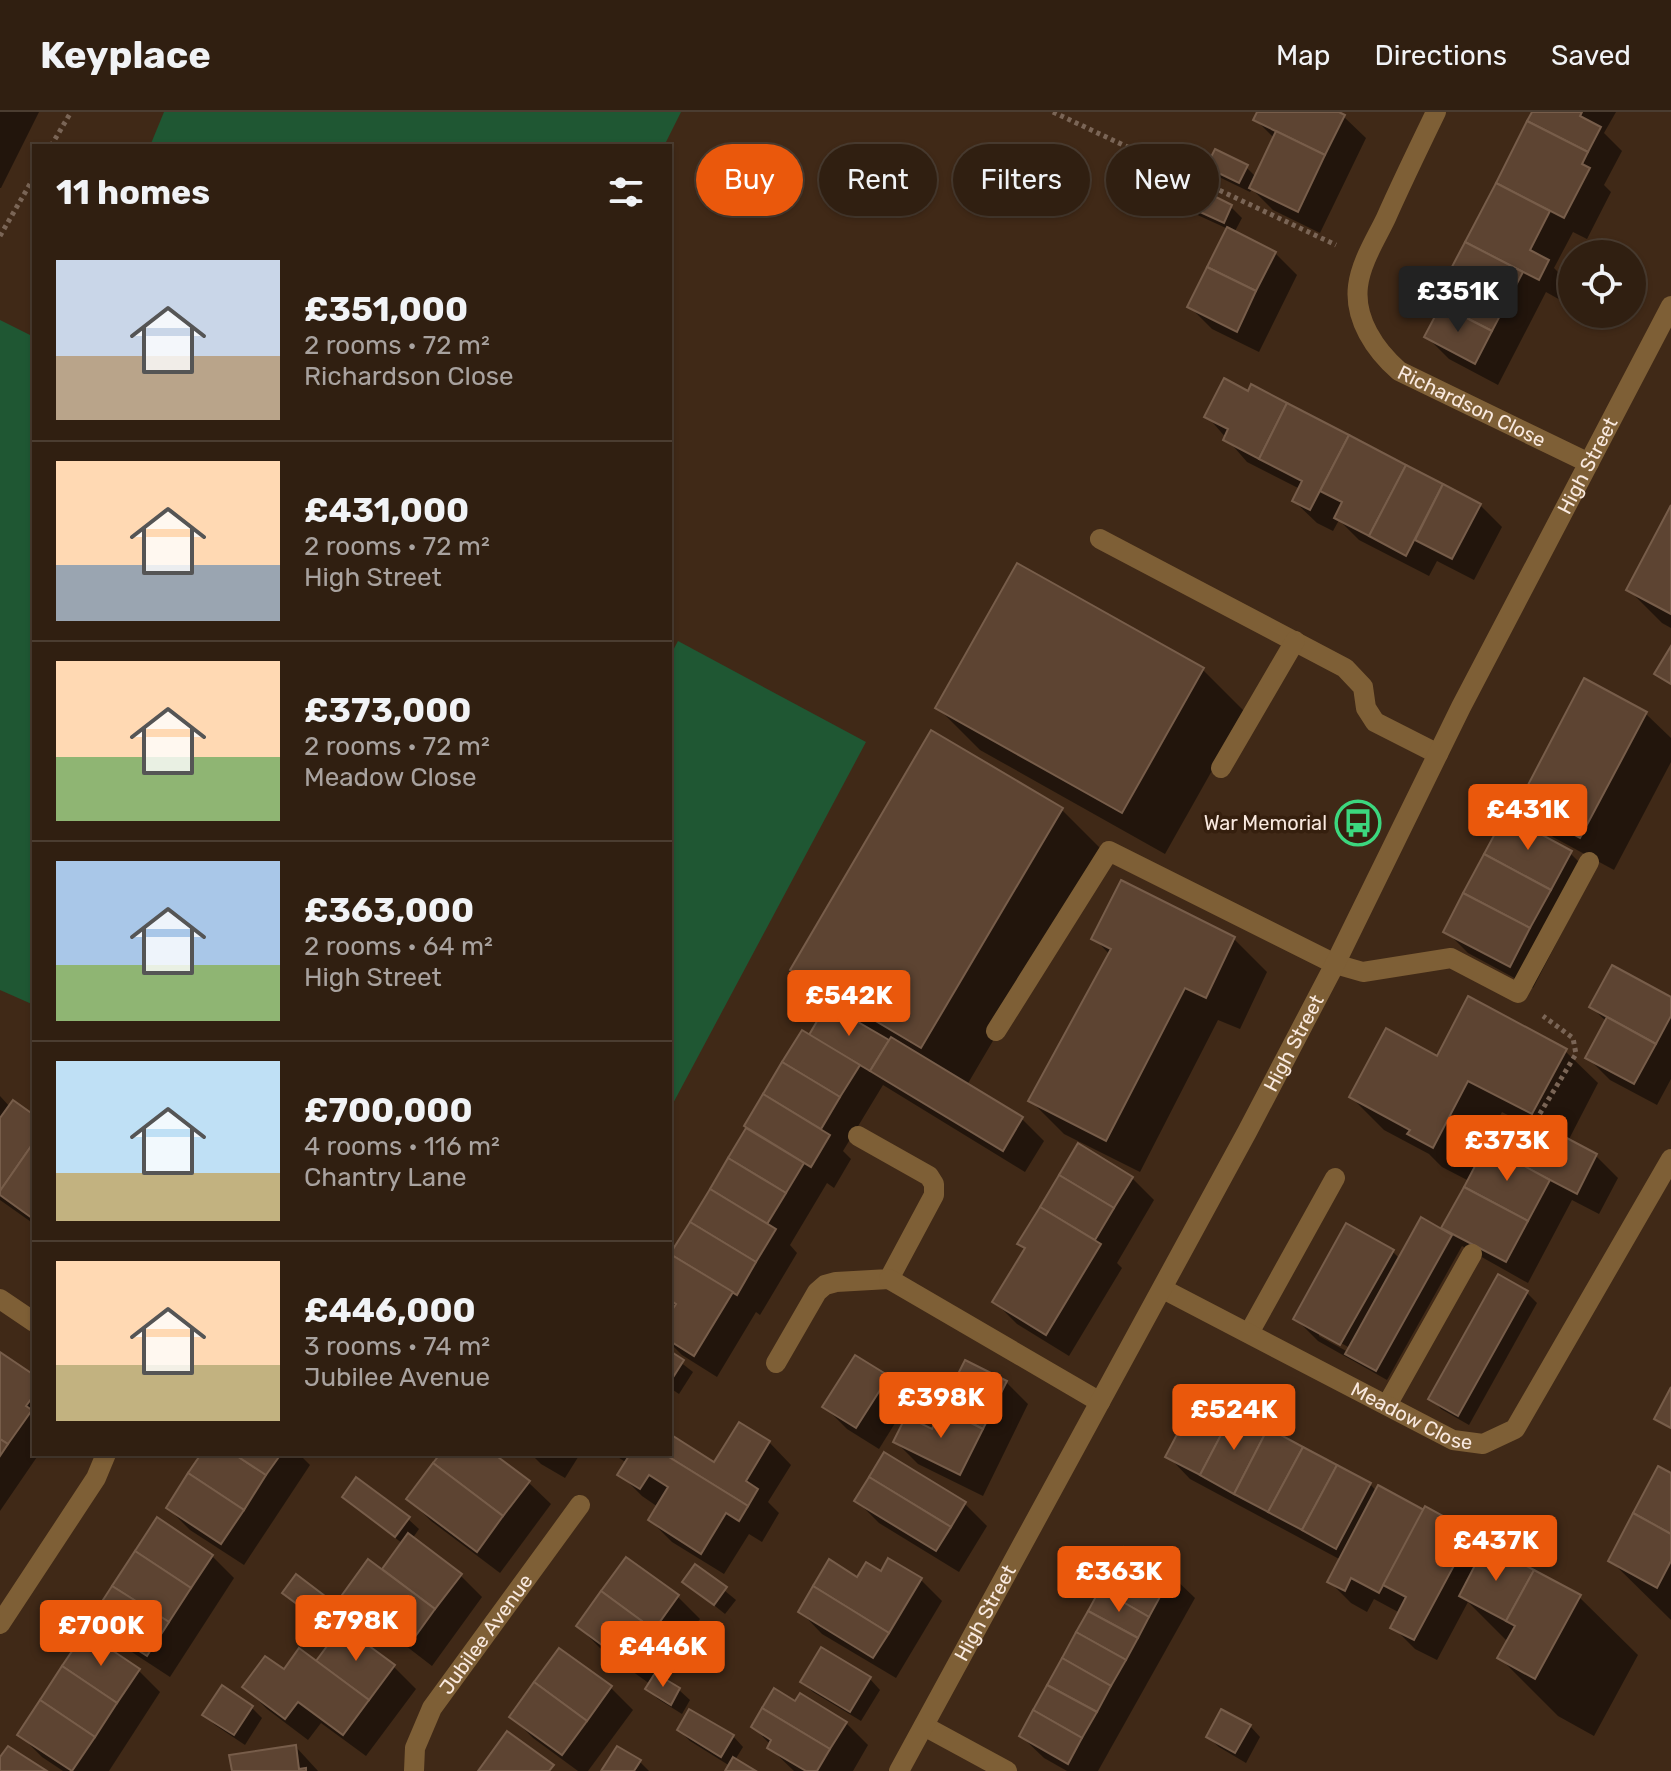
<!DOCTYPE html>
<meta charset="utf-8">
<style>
body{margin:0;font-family:Rubik,sans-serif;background:#3c2c1f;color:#f1f3f6;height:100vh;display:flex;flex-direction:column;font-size:30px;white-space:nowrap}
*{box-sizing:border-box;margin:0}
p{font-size:26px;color:#a8a29f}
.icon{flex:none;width:44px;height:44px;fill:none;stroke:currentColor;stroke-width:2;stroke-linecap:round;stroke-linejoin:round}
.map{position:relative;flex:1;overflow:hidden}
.drawer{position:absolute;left:32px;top:32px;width:640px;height:1312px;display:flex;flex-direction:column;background:#301f11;border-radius:0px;box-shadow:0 2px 6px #0004,0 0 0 2px #4b3d31}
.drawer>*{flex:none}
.top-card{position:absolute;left:696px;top:32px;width:760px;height:72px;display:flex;gap:16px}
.fabs{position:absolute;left:1558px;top:128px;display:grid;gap:16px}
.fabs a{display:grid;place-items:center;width:88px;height:88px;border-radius:50%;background:#301f11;box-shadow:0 2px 6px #0004,0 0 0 2px #4b3d31;font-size:40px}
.price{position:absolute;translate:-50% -68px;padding:0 18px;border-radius:8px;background:#ea580c;color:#fff;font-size:26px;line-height:52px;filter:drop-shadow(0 2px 4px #0008)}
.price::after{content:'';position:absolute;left:50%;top:48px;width:24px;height:18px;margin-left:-12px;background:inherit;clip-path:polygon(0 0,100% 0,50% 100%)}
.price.on{background:#222;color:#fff}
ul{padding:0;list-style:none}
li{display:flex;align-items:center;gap:24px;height:200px;padding:0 24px}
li+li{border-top:2px solid #4b3d31}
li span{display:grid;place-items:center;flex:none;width:224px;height:160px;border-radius:0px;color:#555}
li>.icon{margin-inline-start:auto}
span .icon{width:96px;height:96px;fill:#fffc;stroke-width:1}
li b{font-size:34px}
h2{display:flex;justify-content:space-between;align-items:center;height:96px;padding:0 24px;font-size:34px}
.tag{padding:0 28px;border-radius:36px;background:#301f11;box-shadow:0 2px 6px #0004,0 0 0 2px #4b3d31;font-size:28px;line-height:72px}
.tag.on{background:#ea580c;color:#fff}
header{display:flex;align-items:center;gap:48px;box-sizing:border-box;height:112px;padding:0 40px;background:#301f11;border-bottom:2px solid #4b3d31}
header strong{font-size:38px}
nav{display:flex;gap:44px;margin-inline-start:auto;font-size:28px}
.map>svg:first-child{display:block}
.green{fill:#1f5733}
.shadow{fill:#0007;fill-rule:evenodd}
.building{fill:#5d4432;stroke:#775d4a;stroke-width:2}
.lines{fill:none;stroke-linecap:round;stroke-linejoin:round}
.path{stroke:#7a6556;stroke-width:5;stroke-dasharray:4 4;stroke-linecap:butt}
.service{stroke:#7e5f36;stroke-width:20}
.minor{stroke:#7e5f36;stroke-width:20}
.tertiary{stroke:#7e5f36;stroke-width:20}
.labels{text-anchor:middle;stroke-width:7;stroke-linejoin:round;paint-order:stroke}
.street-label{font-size:20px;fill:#f9e9df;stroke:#351f0e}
.poi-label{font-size:20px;fill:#f9e9df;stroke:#351f0e;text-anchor:end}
</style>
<header>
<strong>Keyplace</strong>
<nav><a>Map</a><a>Directions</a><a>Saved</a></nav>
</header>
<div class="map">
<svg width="1671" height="1659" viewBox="0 0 1671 1659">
<rect width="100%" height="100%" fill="#402917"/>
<g class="green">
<path d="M164,0H681L664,34H150Z"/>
<path d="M0,208L34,225V893L0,878Z"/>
<path d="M678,529L866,630L670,997V544Z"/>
</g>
<g class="shadow">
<path d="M0,0H39L1,76H0Z"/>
<path d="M1260,0H1335L1343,4L1366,26L1320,121L1273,98L1252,77L1250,80L1219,65L1208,55H1246L1256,65L1274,26L1256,8Z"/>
<path d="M1534,0H1616L1604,21L1622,39L1604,73L1611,80L1587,127L1573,120L1554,156L1570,172L1562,189L1546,180L1498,273L1449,247L1427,225L1442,194L1437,189Z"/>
<path d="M1181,90L1231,95L1242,106L1234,121L1275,141L1297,163L1259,240L1212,217L1190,195L1228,117L1191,100Z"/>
<path d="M1252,275L1480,393L1502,415L1474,468L1437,449L1429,464L1359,428L1339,408L1333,419L1317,411L1294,389L1300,377L1247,350L1207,304L1249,281Z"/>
<path d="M1671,397V516L1662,511L1629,478Z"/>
<path d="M1202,557L1245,600L1165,742L980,638L938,596Z"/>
<path d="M1646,602L1671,626V650L1614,758L1553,725L1520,692Z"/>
<path d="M1061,697L1104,740L967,973L1022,1007L1044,1029L1025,1060L883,973L843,1039L851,1047L834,1076L827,1071L790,1133L797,1141L760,1203L756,1200L717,1265L682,1243L670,1231V1205L674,1198L670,1196V1144L803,921L810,926L829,894L793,858Z"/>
<path d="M1570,741L1592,763L1533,876L1468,841L1446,819Z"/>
<path d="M1094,826L1234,827L1267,860L1240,917L1218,908L1140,1060L1064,1022L1031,989L1110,843Z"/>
<path d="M1671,887V967L1657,993L1610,968L1588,946L1607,910L1591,895Z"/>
<path d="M1565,939L1598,971L1568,1029L1596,1044L1618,1066L1599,1102L1572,1088L1528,1171L1462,1134L1387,1268L1318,1229L1296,1207L1392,1139L1400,1147L1452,1124L1444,1116L1469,1069L1442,1055L1429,1042L1384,1018L1351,985L1438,946ZM1502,1000L1545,1023L1526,1057L1484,1034ZM1319,1219L1350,1236L1348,1240L1319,1224Z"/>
<path d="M0,984L10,995L34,1005V1112L0,1088Z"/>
<path d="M1078,1034L1132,1066L1154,1088L1117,1151L1122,1156L1069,1244L1017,1212L995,1190L1026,1138L1020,1132Z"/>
<path d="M1527,1181L1537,1191L1469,1313L1441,1297L1431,1286Z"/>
<path d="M0,1242L34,1265V1342H39L0,1399Z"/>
<path d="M670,1242L693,1260L679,1282L670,1276Z"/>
<path d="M888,1265L910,1287L879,1337L847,1317L825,1295Z"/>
<path d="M1006,1270L1028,1292L983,1384L918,1352L895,1329L933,1319Z"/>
<path d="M740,1312L769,1330L791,1353L768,1390L779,1401L762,1430L749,1422L724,1462L672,1430L650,1408L658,1395L642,1384L620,1362L627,1351L613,1342H670V1324L715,1352Z"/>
<path d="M204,1342H299L310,1353L244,1453L190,1418L168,1396Z"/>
<path d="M442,1342H491L528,1370L551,1392L500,1461L431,1409L409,1387Z"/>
<path d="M531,1342H580L565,1366L541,1352Z"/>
<path d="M1168,1344L1370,1372L1377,1380L1471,1421L1486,1437L1579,1485L1638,1543L1594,1624L1558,1604L1500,1546L1508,1530L1468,1490L1437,1548L1415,1537L1393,1515L1400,1501L1374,1487L1367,1500L1351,1491L1329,1469L1341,1448L1190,1367Z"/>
<path d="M1671,1363V1508L1610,1448Z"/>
<path d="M344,1385L408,1407L419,1417L412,1427L460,1463L482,1485L432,1554L367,1504L344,1482L382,1460L403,1432Z"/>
<path d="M857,1389L965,1392L987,1414L959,1460L879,1411Z"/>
<path d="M212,1444L234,1466L170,1565L115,1529L93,1507Z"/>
<path d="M696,1455L736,1488L725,1502L685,1470Z"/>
<path d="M882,1461L920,1467L942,1489L896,1566L822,1522L800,1499L858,1467Z"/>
<path d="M1172,1464L1195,1486L1098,1659H1067L1044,1646L1021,1624Z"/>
<path d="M678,1485L700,1507L657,1565L679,1578L690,1588L682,1602L658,1587L648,1577L650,1572L600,1536L578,1514Z"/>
<path d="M296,1491L340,1498L351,1509L344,1518L394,1555L416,1577L366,1644L321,1611L308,1628L267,1597L245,1575L284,1560L316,1552L338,1523Z"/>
<path d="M560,1539L611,1576L633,1598L588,1659H578L533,1626L511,1604Z"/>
<path d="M138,1558L160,1580L109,1659H63L42,1645L20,1623Z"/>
<path d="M870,1567L880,1578L861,1609L813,1580L802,1570Z"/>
<path d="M796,1592L846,1611L868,1633L853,1659H794L769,1635L771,1633L753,1615Z"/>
<path d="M252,1596L262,1606L245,1633L215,1613L204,1602Z"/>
<path d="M1250,1614L1260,1625L1246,1651L1219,1635L1208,1625Z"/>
<path d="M679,1618L733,1624L743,1635L735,1648L753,1659H727L730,1654L690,1629Z"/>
<path d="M296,1635L318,1659H234Z"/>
<path d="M639,1649L649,1659H604Z"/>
</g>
<g class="building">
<path d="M1257,0H1339L1345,3L1325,43L1253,8Z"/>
<path d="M1532,0H1582L1580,4L1601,15L1588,40L1527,9Z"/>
<path d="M1527,9L1588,40L1582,52L1590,56L1564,106L1496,71Z"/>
<path d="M1276,19L1325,43L1298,100L1249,76Z"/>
<path d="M1215,37L1248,53L1239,71L1206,55Z"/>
<path d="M1188,71L1232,93L1224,111L1178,90Z"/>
<path d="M1496,71L1550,99L1530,138L1549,148L1539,168L1465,130Z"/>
<path d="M1227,115L1276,140L1256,179L1207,155Z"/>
<path d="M1465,130L1523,160L1492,219L1434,189Z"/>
<path d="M1207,155L1256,179L1237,220L1187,195Z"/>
<path d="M1441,193L1492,219L1475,252L1424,225Z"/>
<path d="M1224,266L1248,279L1251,272L1287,291L1259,347L1223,328L1228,317L1204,305Z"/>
<path d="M1287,291L1349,323L1310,398L1292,389L1302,369L1259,347Z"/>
<path d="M1349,323L1406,353L1369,424L1334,406L1342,390L1320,379Z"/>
<path d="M1406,353L1443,372L1406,444L1369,424Z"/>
<path d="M1443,372L1481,392L1452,447L1415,428Z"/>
<path d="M1671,393V502L1626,478Z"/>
<path d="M1017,451L1204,556L1122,701L935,596Z"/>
<path d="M1671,534V572L1654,562Z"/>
<path d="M1584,566L1647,600L1580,726L1518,692Z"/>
<path d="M931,618L1063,696L921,936L790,858Z"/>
<path d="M1505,703L1572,739L1551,778L1484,742Z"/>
<path d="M1484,742L1551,778L1530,816L1463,781Z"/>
<path d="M1121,768L1235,825L1206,886L1185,876L1106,1029L1028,989L1111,837L1091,827Z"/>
<path d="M1463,781L1530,816L1510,855L1443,820Z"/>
<path d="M1612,853L1671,885V904L1656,932L1589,895Z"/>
<path d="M1468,884L1567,937L1532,1002L1468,969L1433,1036L1407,1022L1410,1018L1349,985L1386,916L1437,944Z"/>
<path d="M827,892L889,928L870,959L809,923Z"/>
<path d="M1607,905L1656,932L1634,972L1585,946Z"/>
<path d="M802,918L860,953L840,985L782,950Z"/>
<path d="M891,925L1023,1005L1003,1039L870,959Z"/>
<path d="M782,950L840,985L821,1017L763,982Z"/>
<path d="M763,982L830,1023L811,1055L744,1014Z"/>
<path d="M13,988L34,1003V1030L0,1079V1006Z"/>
<path d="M1546,1015L1597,1042L1577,1082L1525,1055Z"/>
<path d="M746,1016L804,1051L786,1081L728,1046Z"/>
<path d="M34,1030V1102L32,1106L0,1083V1079Z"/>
<path d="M1078,1031L1133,1065L1114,1096L1059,1063Z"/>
<path d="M1486,1033L1550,1068L1528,1109L1464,1075Z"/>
<path d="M728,1046L786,1081L767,1112L710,1077Z"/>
<path d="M1059,1063L1114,1096L1095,1128L1040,1095Z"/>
<path d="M1464,1075L1528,1109L1506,1150L1441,1116Z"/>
<path d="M710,1077L776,1117L756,1150L690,1110Z"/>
<path d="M1040,1095L1101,1132L1046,1223L992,1190L1025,1136L1017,1132Z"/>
<path d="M1421,1105L1452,1123L1376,1259L1345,1242Z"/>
<path d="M690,1110L756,1150L737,1183L670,1142Z"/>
<path d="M1346,1111L1394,1138L1340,1233L1293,1207Z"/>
<path d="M670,1142L733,1180L694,1244L670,1229V1201L676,1192L670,1188Z"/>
<path d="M1498,1162L1528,1179L1458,1304L1428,1287Z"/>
<path d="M670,1239L684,1248L670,1270Z"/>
<path d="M0,1240L34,1263V1283L26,1294L32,1298L8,1332L0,1327Z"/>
<path d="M855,1243L889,1264L856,1316L822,1295Z"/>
<path d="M965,1248L1007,1269L983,1317L941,1296Z"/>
<path d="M1671,1275V1316L1654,1307Z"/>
<path d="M1200,1279L1234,1298L1200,1363L1165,1345Z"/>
<path d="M941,1296L983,1317L960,1363L893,1330L906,1304L932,1317Z"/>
<path d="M1234,1298L1268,1316L1234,1382L1200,1363Z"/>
<path d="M739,1310L770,1329L746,1369L758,1377L748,1394L664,1342H670V1322L714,1350Z"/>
<path d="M1268,1316L1303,1335L1268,1400L1234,1382Z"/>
<path d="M0,1327L8,1332L0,1344Z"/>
<path d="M1303,1335L1337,1353L1302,1418L1268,1400Z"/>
<path d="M884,1340L966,1390L951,1415L869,1365Z"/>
<path d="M201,1342H234L266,1363L244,1398L188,1361Z"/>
<path d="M234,1342H281L266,1363Z"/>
<path d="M440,1342H494L530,1369L503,1404L433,1351Z"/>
<path d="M630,1342H664L748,1394L739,1409L726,1401L701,1442L648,1408L668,1375L649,1363L640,1377L617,1363Z"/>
<path d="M433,1351L503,1404L477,1440L406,1387Z"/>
<path d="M1337,1353L1371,1371L1336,1437L1302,1418Z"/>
<path d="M1658,1354L1671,1361V1422L1633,1401Z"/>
<path d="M188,1361L244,1398L221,1432L166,1396Z"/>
<path d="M356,1365L410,1405L395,1425L342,1385Z"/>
<path d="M869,1365L951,1415L936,1439L854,1389Z"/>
<path d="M1378,1373L1424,1398L1379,1481L1351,1466L1345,1479L1327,1470Z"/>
<path d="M1425,1394L1472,1420L1414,1528L1390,1516L1406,1485L1383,1473Z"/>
<path d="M1633,1401L1671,1422V1449L1657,1476L1608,1449Z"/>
<path d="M157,1405L213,1443L191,1476L135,1439Z"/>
<path d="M408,1421L462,1462L435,1497L382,1457Z"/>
<path d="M1486,1432L1534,1458L1506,1509L1459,1484Z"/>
<path d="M1124,1435L1174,1462L1161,1483L1113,1456Z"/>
<path d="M135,1439L191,1476L169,1510L112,1474Z"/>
<path d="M626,1445L679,1483L654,1518L601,1479Z"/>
<path d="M888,1446L922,1466L889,1521L813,1474L829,1447L857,1465L866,1450L881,1459Z"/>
<path d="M368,1447L435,1497L409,1533L342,1483Z"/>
<path d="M695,1452L727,1475L714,1493L682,1470Z"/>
<path d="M1113,1456L1161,1483L1149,1505L1100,1477Z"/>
<path d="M1534,1458L1581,1483L1535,1567L1497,1546L1515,1514L1506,1509Z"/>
<path d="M296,1462L342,1497L328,1515L282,1481Z"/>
<path d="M112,1474L169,1510L147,1544L90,1508Z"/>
<path d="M813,1474L889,1521L873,1546L798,1500Z"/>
<path d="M1100,1477L1149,1505L1138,1526L1088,1499Z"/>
<path d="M601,1479L654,1518L628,1552L576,1514Z"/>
<path d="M1088,1499L1138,1526L1126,1548L1076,1520Z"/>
<path d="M342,1514L395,1553L369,1588L316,1549Z"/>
<path d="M85,1520L140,1557L117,1591L62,1554Z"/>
<path d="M1076,1520L1126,1548L1111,1574L1062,1546Z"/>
<path d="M821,1535L871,1565L850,1600L800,1570Z"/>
<path d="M299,1536L369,1588L343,1623L298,1590L285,1607L242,1575L265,1544L284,1557Z"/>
<path d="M559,1536L612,1574L587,1609L534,1570Z"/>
<path d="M1062,1546L1111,1574L1097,1600L1047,1573Z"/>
<path d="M62,1554L117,1591L95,1625L40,1588Z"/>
<path d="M655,1561L680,1576L671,1593L645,1577Z"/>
<path d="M534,1570L587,1609L562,1643L509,1605Z"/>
<path d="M222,1573L253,1594L234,1623L202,1603Z"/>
<path d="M1047,1573L1097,1600L1082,1626L1033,1598Z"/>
<path d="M774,1576L795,1589L800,1581L847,1610L830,1637L762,1596Z"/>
<path d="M40,1588L95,1625L72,1659L17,1623Z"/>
<path d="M762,1596L830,1637L817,1659H806L767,1636L771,1628L751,1615Z"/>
<path d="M689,1597L734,1623L721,1645L677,1618Z"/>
<path d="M1221,1597L1251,1613L1235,1641L1206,1625Z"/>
<path d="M1033,1598L1082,1626L1068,1652L1019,1624Z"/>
<path d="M507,1619L554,1653L549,1659H478Z"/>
<path d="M296,1633L299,1657L306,1656V1659H232L229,1643Z"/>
<path d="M8,1634L47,1659H0V1645Z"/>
<path d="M617,1634L641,1648L634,1659H601Z"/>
<path d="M733,1645L756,1659H725Z"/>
</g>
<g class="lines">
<g class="path">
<path d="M1053,0L1336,133"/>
<path d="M51,34L71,0"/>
<path d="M0,124L34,65"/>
<path d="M1519,1036L1576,942L1573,926L1543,904"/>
</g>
<g class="service">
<path d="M1100,427L1345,556L1363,575L1366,596L1375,610L1438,642"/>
<path d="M1221,656L1295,529"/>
<path d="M996,919L1109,739L1335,852L1363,860L1451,846L1518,881L1589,750"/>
<path d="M1249,1221L1335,1066"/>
<path d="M776,1251L817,1180L825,1173L836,1170L889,1167L934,1083V1072L929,1064L858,1024"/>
<path d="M1387,1293L1472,1142"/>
</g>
<g class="minor">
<path id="s1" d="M1436,0C1419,35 1402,70 1386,106C1376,127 1361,150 1358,174C1354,207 1375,238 1399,259L1589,351"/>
<path d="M889,1167L1100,1290"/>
<path id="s2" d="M1163,1177L1453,1328L1483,1332L1515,1317L1671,1047"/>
<path d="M0,1187L34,1210"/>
<path d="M0,1512L96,1366L106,1342"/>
<path d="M924,1614L1007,1659"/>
<path id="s3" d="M414,1659L415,1636L432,1596L580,1393"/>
</g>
<path class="tertiary" id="s4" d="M899,1659L1247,1020L1335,852L1461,595L1671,194"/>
</g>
<defs>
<g id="bus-ring" transform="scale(2.3)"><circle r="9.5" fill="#351f0e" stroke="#3cd77e" stroke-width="1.5"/><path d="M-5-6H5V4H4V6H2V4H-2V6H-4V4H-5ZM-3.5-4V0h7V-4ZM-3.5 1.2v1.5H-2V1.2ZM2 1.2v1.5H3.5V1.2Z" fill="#3cd77e"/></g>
</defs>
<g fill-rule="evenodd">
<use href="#bus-ring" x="1358" y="711"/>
</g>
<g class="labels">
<g class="street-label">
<text dy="7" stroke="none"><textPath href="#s1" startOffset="370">Richardson Close</textPath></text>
<text dy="7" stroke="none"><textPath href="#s4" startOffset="1476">High Street</textPath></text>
<text dy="7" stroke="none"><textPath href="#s4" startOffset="828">High Street</textPath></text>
<text dy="7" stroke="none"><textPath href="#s2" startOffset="280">Meadow Close</textPath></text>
<text dy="7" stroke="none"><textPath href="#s4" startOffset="180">High Street</textPath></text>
<text dy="7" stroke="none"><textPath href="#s3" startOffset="158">Jubilee Avenue</textPath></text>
</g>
<g class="poi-label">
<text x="1327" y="718">War Memorial</text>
</g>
</g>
</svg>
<div class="fabs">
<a><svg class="icon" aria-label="locate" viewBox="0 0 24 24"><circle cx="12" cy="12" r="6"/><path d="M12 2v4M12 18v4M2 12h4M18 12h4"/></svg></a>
</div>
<b class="price on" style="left:1458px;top:222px">£351K</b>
<b class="price" style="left:1528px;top:740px">£431K</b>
<b class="price" style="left:849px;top:926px">£542K</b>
<b class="price" style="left:1507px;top:1071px">£373K</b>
<b class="price" style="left:941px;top:1328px">£398K</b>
<b class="price" style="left:1234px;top:1340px">£524K</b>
<b class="price" style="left:1496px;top:1471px">£437K</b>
<b class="price" style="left:1119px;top:1502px">£363K</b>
<b class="price" style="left:356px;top:1551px">£798K</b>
<b class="price" style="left:101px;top:1556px">£700K</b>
<b class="price" style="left:663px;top:1577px">£446K</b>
<div class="top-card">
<a class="tag on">Buy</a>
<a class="tag">Rent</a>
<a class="tag">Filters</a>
<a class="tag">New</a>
</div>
<section class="drawer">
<h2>11 homes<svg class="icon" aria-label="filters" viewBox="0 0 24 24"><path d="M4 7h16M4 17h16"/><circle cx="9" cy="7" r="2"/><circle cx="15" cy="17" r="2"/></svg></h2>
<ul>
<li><span style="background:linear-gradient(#c9d6e8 60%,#b9a48a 0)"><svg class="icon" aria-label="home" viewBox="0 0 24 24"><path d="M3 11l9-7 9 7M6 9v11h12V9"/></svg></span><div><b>£351,000</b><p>2 rooms · 72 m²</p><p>Richardson Close</p></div></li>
<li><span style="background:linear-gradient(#ffd9b3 65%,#9aa5b1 0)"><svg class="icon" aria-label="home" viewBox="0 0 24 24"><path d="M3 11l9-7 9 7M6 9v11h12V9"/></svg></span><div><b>£431,000</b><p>2 rooms · 72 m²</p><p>High Street</p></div></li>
<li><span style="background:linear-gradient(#ffd9b3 60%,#8fb573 0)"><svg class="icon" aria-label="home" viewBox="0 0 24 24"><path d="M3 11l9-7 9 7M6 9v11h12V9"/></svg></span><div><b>£373,000</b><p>2 rooms · 72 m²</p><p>Meadow Close</p></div></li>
<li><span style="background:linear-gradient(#a9c7e8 65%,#8fb573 0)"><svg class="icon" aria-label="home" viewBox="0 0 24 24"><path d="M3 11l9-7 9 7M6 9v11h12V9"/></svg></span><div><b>£363,000</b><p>2 rooms · 64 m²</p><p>High Street</p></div></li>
<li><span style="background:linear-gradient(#bfe0f5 70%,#c2b280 0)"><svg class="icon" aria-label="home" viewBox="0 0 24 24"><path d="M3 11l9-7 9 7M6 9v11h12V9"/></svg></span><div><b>£700,000</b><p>4 rooms · 116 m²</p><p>Chantry Lane</p></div></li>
<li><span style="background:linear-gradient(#ffd9b3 65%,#c2b280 0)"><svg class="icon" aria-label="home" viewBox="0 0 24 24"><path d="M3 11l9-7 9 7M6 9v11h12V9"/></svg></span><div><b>£446,000</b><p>3 rooms · 74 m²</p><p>Jubilee Avenue</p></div></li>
</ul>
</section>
</div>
